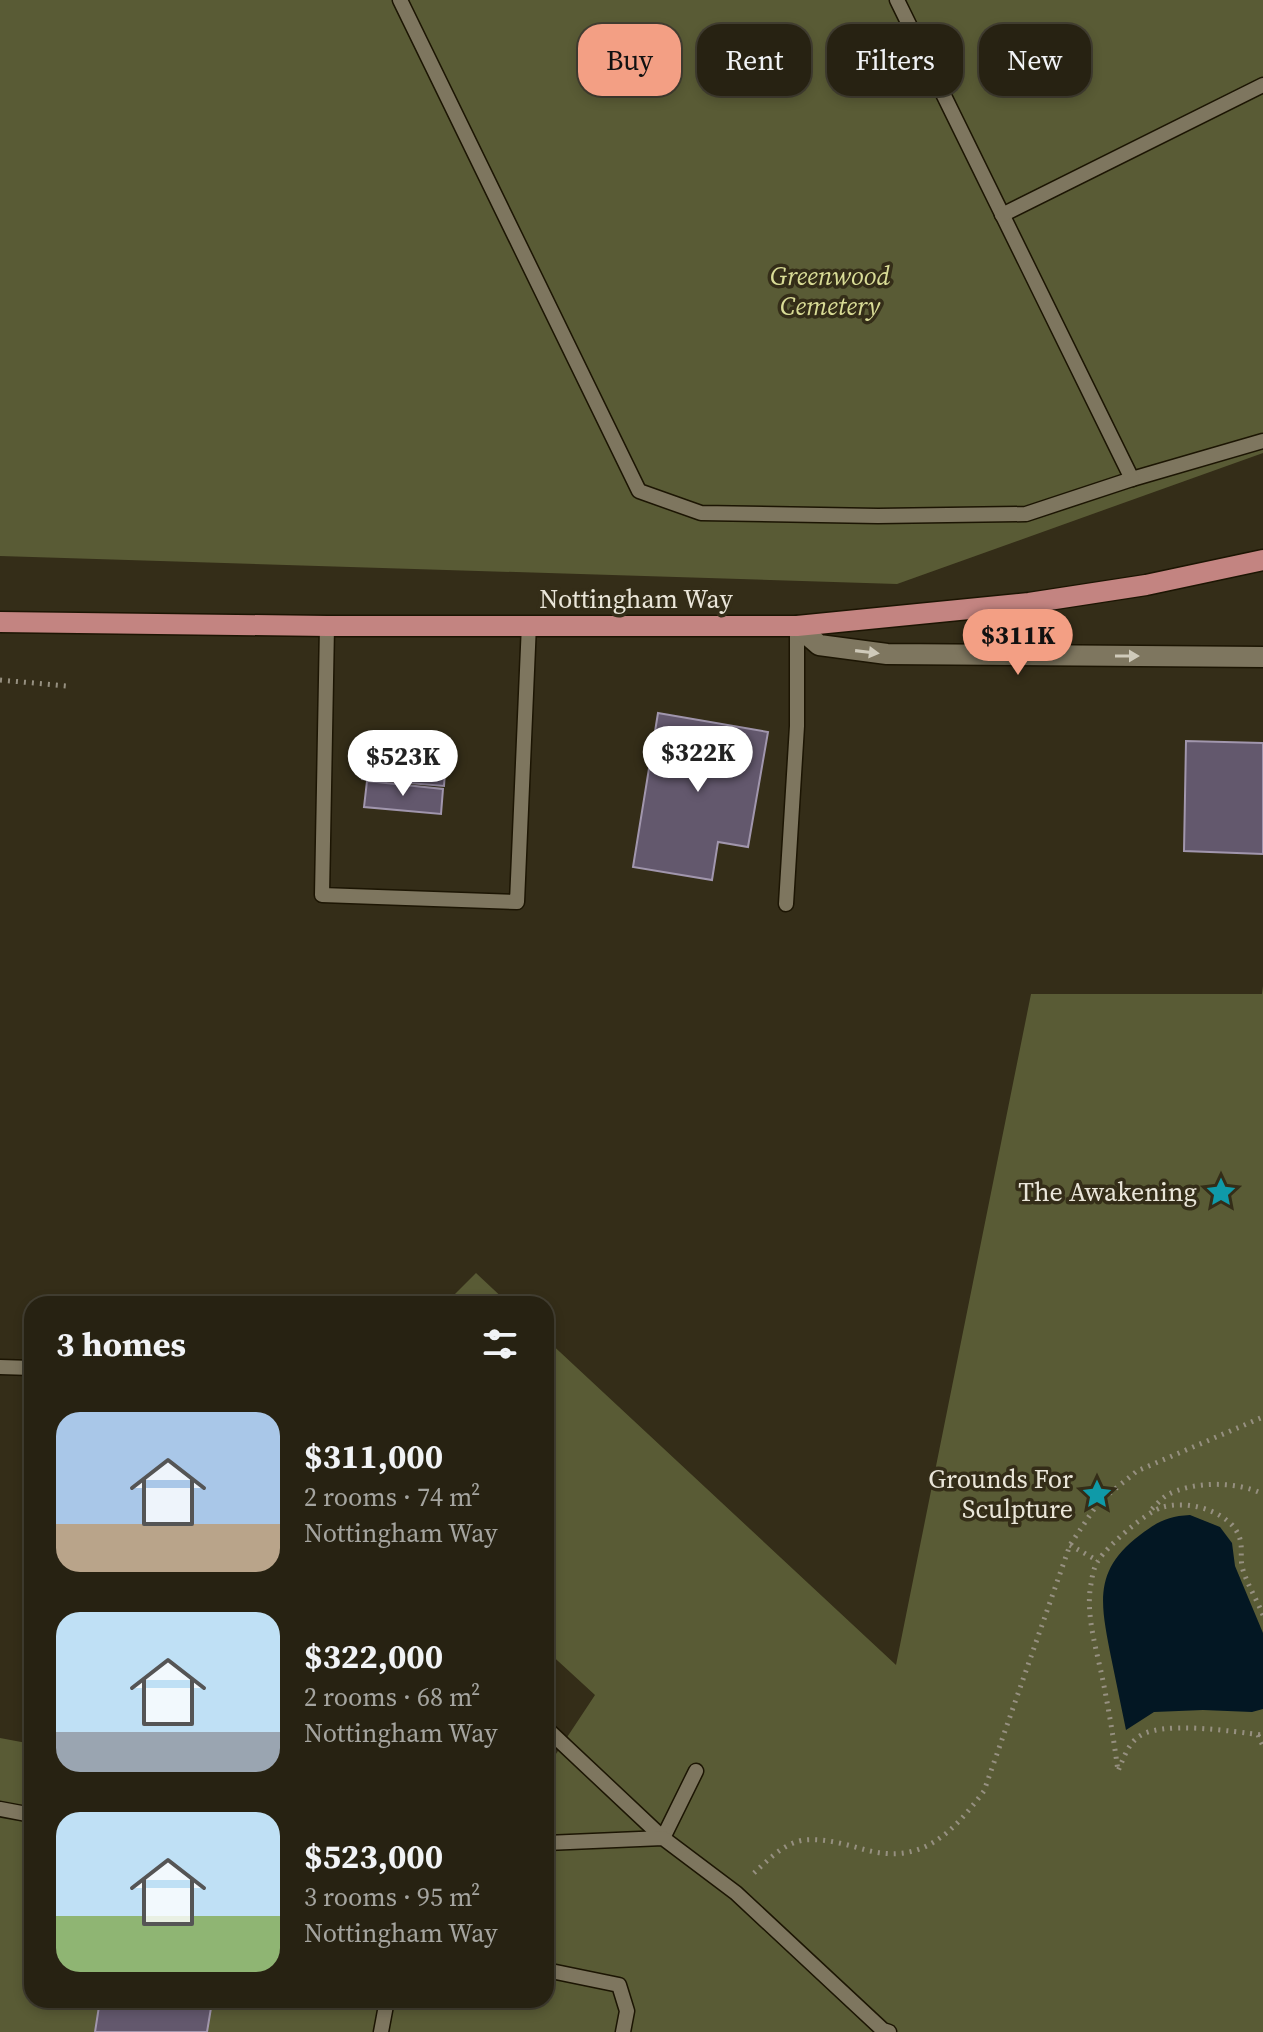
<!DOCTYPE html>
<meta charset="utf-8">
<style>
body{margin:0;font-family:"Source Serif 4",serif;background:#332f20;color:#f1f3f6;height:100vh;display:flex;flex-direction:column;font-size:30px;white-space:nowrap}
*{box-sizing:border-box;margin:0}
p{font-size:26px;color:#a4a49f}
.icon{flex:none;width:44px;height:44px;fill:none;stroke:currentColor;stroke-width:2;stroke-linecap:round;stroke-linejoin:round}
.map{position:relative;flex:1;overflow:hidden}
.drawer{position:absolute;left:24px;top:1296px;width:530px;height:712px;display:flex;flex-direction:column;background:#272212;border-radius:24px;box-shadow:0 4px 12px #0003,0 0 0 2px #433f32}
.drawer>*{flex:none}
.banner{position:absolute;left:578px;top:24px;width:564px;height:72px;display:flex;gap:16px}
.price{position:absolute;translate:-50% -68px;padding:0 18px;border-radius:28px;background:#fff;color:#222;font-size:26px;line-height:52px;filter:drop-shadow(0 2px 4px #0008)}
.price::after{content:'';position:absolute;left:50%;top:48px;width:24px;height:18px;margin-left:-12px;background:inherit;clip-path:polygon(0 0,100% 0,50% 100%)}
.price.active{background:#f39f84;color:#111}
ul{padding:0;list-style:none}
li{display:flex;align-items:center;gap:24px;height:200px;padding:0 32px}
li span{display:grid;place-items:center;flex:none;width:224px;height:160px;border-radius:24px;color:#555}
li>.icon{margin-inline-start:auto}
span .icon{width:96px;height:96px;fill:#fffc;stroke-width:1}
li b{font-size:34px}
h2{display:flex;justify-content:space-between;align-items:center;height:96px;padding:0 32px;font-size:34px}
.pill{padding:0 28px;border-radius:24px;background:#272212;box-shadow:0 4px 12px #0003,0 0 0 2px #433f32;font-size:28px;line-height:72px}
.pill.active{background:#f39f84;color:#111}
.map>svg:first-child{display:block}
.green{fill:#595b35}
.water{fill:#031723}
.building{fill:#63586d;stroke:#a196ad;stroke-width:2}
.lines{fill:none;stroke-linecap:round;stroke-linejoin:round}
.service-casing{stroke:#1c1503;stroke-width:17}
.tertiary-casing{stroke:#1c1503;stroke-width:23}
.primary-casing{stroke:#1c1503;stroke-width:23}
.path{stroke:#969080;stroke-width:5;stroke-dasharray:2 6;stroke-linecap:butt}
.service{stroke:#7e765f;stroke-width:14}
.tertiary{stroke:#7e765f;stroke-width:20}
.primary{stroke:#c38481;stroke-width:20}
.oneway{fill:#cfcaba}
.labels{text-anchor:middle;stroke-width:7;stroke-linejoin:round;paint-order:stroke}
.park-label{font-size:26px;font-style:italic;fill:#d9dc96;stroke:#342d18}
.street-label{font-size:26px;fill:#eae6d9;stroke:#342d18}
.poi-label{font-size:26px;fill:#eae6d9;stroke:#342d18;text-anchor:end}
</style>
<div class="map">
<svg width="1263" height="2032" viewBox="0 0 1263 2032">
<rect width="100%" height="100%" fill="#342d18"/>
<g class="green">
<path d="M0,0H1263V453L897,584L0,556Z"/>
<path d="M1263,986V2032H0V1738L32,1744V2000H546V1769L595,1695L546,1650V1339L896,1665L1031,994H1262Z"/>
<path d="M476,1273L509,1304H445Z"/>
</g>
<path class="water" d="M1190,1515L1220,1527L1232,1543L1235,1566L1263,1633V1709L1252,1712L1203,1710L1154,1712L1126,1730C1121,1706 1116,1681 1111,1657C1101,1605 1092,1571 1140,1535C1157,1522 1168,1516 1190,1515Z"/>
<g class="building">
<path d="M658,713L768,732L748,847L718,842L712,880L633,867Z"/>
<path d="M365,737L447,743L444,786L362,779Z"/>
<path d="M1186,741L1263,743V854L1184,851Z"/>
<path d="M367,781L443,789L441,814L364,807Z"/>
<path d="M100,2000H166L211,2008L207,2032H95Z"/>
</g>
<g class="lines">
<g class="service-casing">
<g id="service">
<path d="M400,0L639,491L701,513L878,516L1026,514L1132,479L1263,441"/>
<path d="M897,0L1132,479"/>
<path d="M1002,215L1263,85"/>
<path d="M327,626L322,895L517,902L529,624"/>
<path d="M786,904L797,726V626"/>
<path d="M0,1367L32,1368"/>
<path d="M546,1728L663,1838L696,1771"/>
<path d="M0,1809L32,1815"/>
<path d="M546,1843L663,1838L736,1893L883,2030L889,2032"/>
<path d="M546,1970L619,1985L627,2011L623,2032"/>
<path d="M381,2032L387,2000"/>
</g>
</g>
<g class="tertiary-casing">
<path id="tertiary" d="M797,626L819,645L887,654L1263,657"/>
</g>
<g class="primary-casing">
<path id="primary" d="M0,622L327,626H797L1029,603L1146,585L1263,560"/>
</g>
<g class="path">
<path d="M0,680L67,686"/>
<path d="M1152,1509C1157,1504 1162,1498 1167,1495C1193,1481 1237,1481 1263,1494"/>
<path d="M1070,1545L1098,1561"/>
<path d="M1263,1615C1257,1600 1248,1586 1243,1570C1238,1554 1247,1542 1232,1525C1216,1508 1185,1501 1163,1507C1147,1511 1107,1546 1098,1561C1094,1566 1092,1577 1091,1584C1085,1614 1097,1651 1103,1681C1109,1711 1114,1741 1118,1771C1123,1760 1127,1746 1137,1738C1159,1719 1234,1732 1263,1735"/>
<path d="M1258,1735L1263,1746"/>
<path d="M754,1873C768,1860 785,1842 805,1840C825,1838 848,1845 866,1850C923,1865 953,1832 984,1791L1070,1545L1098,1503L1137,1471L1263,1417"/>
</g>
<use href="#service" class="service"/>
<use href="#tertiary" class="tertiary"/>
<use href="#primary" class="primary"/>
</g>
<defs><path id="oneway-solid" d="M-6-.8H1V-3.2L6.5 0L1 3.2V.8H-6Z" transform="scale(2)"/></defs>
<g class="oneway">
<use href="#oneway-solid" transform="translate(867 652) rotate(7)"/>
<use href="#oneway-solid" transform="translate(1127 656)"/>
</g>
<defs>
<g id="sight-bare" transform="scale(2.4)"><path d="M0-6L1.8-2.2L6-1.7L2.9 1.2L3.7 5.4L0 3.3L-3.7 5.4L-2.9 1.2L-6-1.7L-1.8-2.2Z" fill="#0f9aa8" stroke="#342d18" stroke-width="2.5" paint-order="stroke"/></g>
</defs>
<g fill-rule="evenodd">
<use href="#sight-bare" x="1221" y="1192"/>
<use href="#sight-bare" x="1097" y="1494"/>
</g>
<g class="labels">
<g class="park-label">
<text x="830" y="285">Greenwood<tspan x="830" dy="30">Cemetery</tspan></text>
</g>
<g class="street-label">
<text x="636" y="608">Nottingham Way</text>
</g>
<g class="poi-label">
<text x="1197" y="1201">The Awakening</text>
<text x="1073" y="1488">Grounds For<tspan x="1073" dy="30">Sculpture</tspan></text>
</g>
</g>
</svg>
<b class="price active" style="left:1018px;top:677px">$311K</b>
<b class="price" style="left:698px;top:794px">$322K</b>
<b class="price" style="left:403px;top:798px">$523K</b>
<div class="banner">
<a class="pill active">Buy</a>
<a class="pill">Rent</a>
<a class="pill">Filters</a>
<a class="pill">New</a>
</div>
<section class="drawer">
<h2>3 homes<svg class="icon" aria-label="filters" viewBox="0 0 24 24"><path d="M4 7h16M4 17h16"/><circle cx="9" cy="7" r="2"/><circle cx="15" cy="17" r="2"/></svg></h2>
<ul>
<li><span style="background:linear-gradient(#a9c7e8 70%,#b9a48a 0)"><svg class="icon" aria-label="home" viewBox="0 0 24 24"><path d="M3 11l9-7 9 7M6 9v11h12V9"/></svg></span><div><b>$311,000</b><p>2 rooms · 74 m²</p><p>Nottingham Way</p></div></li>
<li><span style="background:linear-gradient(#bfe0f5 75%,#9aa5b1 0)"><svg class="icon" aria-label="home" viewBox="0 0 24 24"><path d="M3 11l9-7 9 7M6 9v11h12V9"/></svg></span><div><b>$322,000</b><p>2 rooms · 68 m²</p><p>Nottingham Way</p></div></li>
<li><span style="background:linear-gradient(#bfe0f5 65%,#8fb573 0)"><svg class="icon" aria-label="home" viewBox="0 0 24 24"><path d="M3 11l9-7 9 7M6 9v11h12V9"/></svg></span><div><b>$523,000</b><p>3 rooms · 95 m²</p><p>Nottingham Way</p></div></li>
</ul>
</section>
</div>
